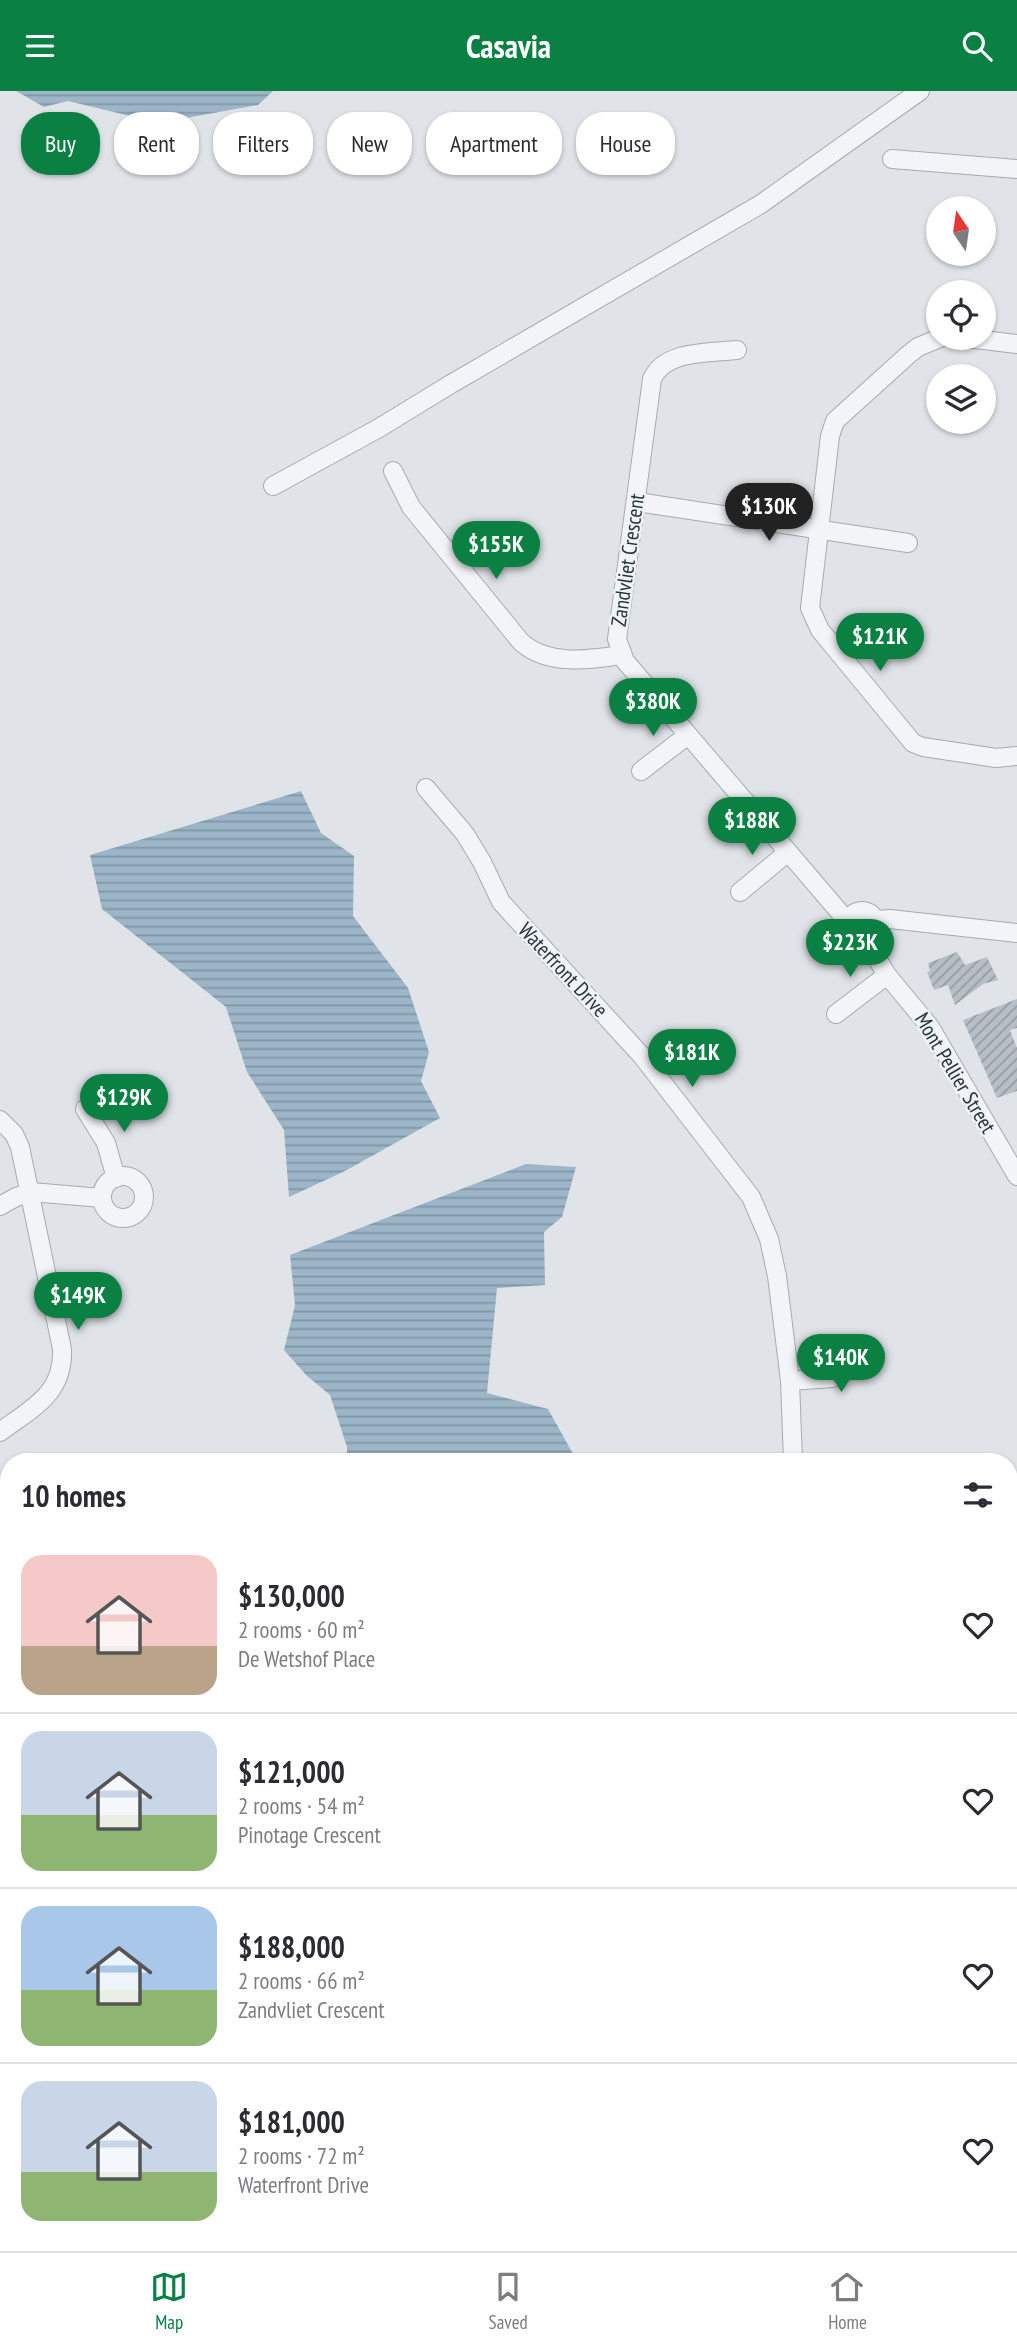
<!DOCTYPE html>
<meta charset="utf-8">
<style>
body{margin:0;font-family:"PT Sans Narrow",sans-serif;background:#f2f2f3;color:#2b2b33;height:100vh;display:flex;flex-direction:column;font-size:26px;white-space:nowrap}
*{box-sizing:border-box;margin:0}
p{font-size:23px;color:#7c7c81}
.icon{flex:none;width:38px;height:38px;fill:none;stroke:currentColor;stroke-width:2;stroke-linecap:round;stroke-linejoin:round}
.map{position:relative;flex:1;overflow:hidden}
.side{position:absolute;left:0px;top:1362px;width:1018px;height:800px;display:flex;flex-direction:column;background:#fff;border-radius:28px 28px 0 0;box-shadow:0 2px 5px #0004}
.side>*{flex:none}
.banner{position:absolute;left:21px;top:21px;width:976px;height:63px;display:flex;gap:14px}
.needle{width:46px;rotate:347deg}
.tools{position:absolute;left:926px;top:105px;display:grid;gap:14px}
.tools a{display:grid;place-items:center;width:70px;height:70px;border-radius:50%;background:#fff;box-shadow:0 2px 5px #0004;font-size:35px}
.price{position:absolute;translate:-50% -60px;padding:0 16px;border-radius:24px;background:#0b8043;color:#fff;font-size:23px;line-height:46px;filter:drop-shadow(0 2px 4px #0008)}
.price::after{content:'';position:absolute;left:50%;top:42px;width:21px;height:16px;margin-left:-10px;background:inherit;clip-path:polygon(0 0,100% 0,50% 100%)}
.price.on{background:#222;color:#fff}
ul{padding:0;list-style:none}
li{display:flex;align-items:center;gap:21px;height:175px;padding:0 21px}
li+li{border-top:2px solid #e1e1e2}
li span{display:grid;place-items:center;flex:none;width:196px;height:140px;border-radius:21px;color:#555}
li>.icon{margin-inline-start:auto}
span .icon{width:84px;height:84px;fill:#fffc;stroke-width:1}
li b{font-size:30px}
h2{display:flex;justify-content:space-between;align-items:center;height:84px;padding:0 21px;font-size:30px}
.pill{padding:0 24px;border-radius:28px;background:#fff;box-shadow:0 2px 5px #0004;font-size:24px;line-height:63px}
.pill.on{background:#0b8043;color:#fff}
header{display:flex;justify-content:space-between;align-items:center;height:91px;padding:0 21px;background:#0b8043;color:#fff;font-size:32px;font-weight:700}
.menu{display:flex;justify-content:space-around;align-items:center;height:98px;border-top:2px solid #e1e1e2;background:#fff;font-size:19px;color:#7c7c81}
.menu a{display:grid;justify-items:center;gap:4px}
.menu .on{color:#0b8043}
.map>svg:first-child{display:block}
.water{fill:url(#water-rules)}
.building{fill:url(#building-hatch)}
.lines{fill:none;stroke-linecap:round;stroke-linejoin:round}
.lane-casing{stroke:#a5abb2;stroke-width:11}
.street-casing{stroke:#a5abb2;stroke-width:20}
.secondary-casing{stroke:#a5abb2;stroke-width:27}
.lane{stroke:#f2f4f7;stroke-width:9}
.street{stroke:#f2f4f7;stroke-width:18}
.secondary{stroke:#fff;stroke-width:24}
.labels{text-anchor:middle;stroke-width:5;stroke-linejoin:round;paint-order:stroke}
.street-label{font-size:21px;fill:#29333f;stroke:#eff3f6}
</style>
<header><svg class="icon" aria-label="menu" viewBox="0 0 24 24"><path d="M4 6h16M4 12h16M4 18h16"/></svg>Casavia<svg class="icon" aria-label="search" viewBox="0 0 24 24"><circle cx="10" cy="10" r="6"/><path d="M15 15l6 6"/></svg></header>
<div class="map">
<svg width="1017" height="2160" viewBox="0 0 1017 2160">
<defs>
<pattern id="water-rules" width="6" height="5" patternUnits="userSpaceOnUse" patternTransform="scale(1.75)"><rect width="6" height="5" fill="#9cb6c8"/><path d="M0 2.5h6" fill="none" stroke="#7f95a4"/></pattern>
<pattern id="building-hatch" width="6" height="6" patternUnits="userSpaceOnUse" patternTransform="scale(1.75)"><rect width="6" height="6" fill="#b7bec5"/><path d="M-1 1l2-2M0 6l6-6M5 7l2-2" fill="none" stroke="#959ba1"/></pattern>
</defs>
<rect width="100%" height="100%" fill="#e0e4e8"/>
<g class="water">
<path d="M16,0H273L258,14L159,32L68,10L44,16Z"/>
<path d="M301,700L321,742L354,765L353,825L408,897L429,961L421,990L440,1027L345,1080L289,1106L284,1039L247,981L226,916L102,818L90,764Z"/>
<path d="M526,1073L576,1076L562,1126L544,1141L545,1194L497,1197L487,1302L548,1318L577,1370H347V1356L330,1304L306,1284L284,1259L295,1214L290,1164Z"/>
</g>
<g class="building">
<path d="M957,861L965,874L987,866L998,889L983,893L955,914L948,894L934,899L927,881L930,880L928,872Z"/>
<path d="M1017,908V937L1010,939L1017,957V1000L997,1007L963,929Z"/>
</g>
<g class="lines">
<g class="lane-casing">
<path id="lane" d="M0,1574L9,1568"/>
</g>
<g class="street-casing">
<g id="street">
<path d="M892,68L1017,78"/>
<path d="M940,247L918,256L908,264L835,330L830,345L810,517L820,539L913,652L923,656L996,667L1017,665"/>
<path d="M967,247L1017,253"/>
<path d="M737,259C709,262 665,259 652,288L617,548L625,570L848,831"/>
<path d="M393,380L411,416L521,551C548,575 589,569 621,564"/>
<path d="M273,395L379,337L451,293L761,113L920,0"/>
<path d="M637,411L908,452"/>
<path d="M641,680L688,644"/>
<path d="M426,697L465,743L482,771L501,811L642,965L751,1106L769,1148L777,1185L790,1290L793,1370"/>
<path d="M740,801L788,761"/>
<circle cx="862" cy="834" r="14"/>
<path d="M876,829L890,828L1017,842"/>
<path d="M865,848L887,884L930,936L1017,1085"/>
<path d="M836,923L887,884"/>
<path d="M85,1018L106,1052L116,1087"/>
<path d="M0,1029L14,1043L20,1056L62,1258C64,1303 32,1317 0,1341"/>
<circle cx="123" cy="1106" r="21"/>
<path d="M0,1115L16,1106L31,1101L102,1107"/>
<path d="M790,1290L832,1287L869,1257"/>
<path d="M1010,1576L1017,1570"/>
<path d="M1010,1658L1017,1652"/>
<path d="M0,1659L9,1665"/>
<path d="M0,1950L9,1960"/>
<path d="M1010,2030L1017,2024"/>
<path d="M0,2096L9,2091"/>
<path d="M309,2160L312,2152"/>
<path d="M848,2160L858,2152"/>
</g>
</g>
<g class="secondary-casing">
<g id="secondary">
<path d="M1010,1763L1017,1757"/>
<path d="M518,2160L527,2152"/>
</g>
</g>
<use href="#lane" class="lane"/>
<use href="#street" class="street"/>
<use href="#secondary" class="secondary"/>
</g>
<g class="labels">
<g class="street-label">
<text transform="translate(628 469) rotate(-82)" y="7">Zandvliet Crescent</text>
<text transform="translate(563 879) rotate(47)" y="7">Waterfront Drive</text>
<text transform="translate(955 982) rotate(59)" y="7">Mont Pellier Street</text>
</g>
</g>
</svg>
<div class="tools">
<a><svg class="needle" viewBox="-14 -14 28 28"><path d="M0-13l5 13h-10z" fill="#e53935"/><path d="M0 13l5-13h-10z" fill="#7c7c81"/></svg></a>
<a><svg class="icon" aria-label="locate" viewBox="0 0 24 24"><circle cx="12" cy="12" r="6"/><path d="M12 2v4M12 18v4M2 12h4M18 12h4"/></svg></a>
<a><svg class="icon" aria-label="layers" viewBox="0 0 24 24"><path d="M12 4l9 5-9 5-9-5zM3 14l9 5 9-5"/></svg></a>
</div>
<b class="price on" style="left:769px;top:452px">$130K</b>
<b class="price" style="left:496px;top:490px">$155K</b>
<b class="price" style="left:880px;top:582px">$121K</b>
<b class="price" style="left:653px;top:647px">$380K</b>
<b class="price" style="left:752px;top:766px">$188K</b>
<b class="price" style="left:850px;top:888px">$223K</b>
<b class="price" style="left:692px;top:998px">$181K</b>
<b class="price" style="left:124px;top:1043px">$129K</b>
<b class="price" style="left:78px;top:1241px">$149K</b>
<b class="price" style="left:841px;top:1303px">$140K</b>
<div class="banner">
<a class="pill on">Buy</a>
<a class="pill">Rent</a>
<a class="pill">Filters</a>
<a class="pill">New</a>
<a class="pill">Apartment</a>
<a class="pill">House</a>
</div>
<section class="side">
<h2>10 homes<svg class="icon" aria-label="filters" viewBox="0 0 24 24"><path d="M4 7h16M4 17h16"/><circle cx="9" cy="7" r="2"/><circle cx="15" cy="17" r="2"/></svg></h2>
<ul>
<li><span style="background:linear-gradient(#f6c9c9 65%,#b9a48a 0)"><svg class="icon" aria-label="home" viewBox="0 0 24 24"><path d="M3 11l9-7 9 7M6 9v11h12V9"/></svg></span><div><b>$130,000</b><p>2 rooms · 60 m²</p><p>De Wetshof Place</p></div><svg class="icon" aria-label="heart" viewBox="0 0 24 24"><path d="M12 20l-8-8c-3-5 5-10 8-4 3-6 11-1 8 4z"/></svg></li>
<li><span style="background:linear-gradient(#c9d6e8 60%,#8fb573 0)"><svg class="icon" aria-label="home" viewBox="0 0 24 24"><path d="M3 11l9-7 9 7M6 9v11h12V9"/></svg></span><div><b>$121,000</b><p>2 rooms · 54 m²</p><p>Pinotage Crescent</p></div><svg class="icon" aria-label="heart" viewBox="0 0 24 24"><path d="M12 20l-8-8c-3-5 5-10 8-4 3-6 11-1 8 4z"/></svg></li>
<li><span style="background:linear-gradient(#a9c7e8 60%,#8fb573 0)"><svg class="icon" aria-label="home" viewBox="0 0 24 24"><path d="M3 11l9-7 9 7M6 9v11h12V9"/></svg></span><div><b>$188,000</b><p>2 rooms · 66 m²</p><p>Zandvliet Crescent</p></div><svg class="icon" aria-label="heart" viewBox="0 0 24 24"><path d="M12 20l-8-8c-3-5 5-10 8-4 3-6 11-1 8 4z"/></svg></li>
<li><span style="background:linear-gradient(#c9d6e8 65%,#8fb573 0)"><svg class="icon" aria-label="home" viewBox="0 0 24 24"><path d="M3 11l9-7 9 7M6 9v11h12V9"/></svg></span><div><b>$181,000</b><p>2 rooms · 72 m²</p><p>Waterfront Drive</p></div><svg class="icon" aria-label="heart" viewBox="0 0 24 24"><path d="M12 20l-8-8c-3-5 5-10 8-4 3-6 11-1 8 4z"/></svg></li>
</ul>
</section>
</div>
<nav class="menu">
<a class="on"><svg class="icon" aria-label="map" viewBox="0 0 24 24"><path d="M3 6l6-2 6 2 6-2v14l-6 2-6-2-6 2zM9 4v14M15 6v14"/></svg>Map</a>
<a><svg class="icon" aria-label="saved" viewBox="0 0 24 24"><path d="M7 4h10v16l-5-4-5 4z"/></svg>Saved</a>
<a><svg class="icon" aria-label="home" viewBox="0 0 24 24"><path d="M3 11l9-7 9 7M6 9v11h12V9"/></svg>Home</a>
</nav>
